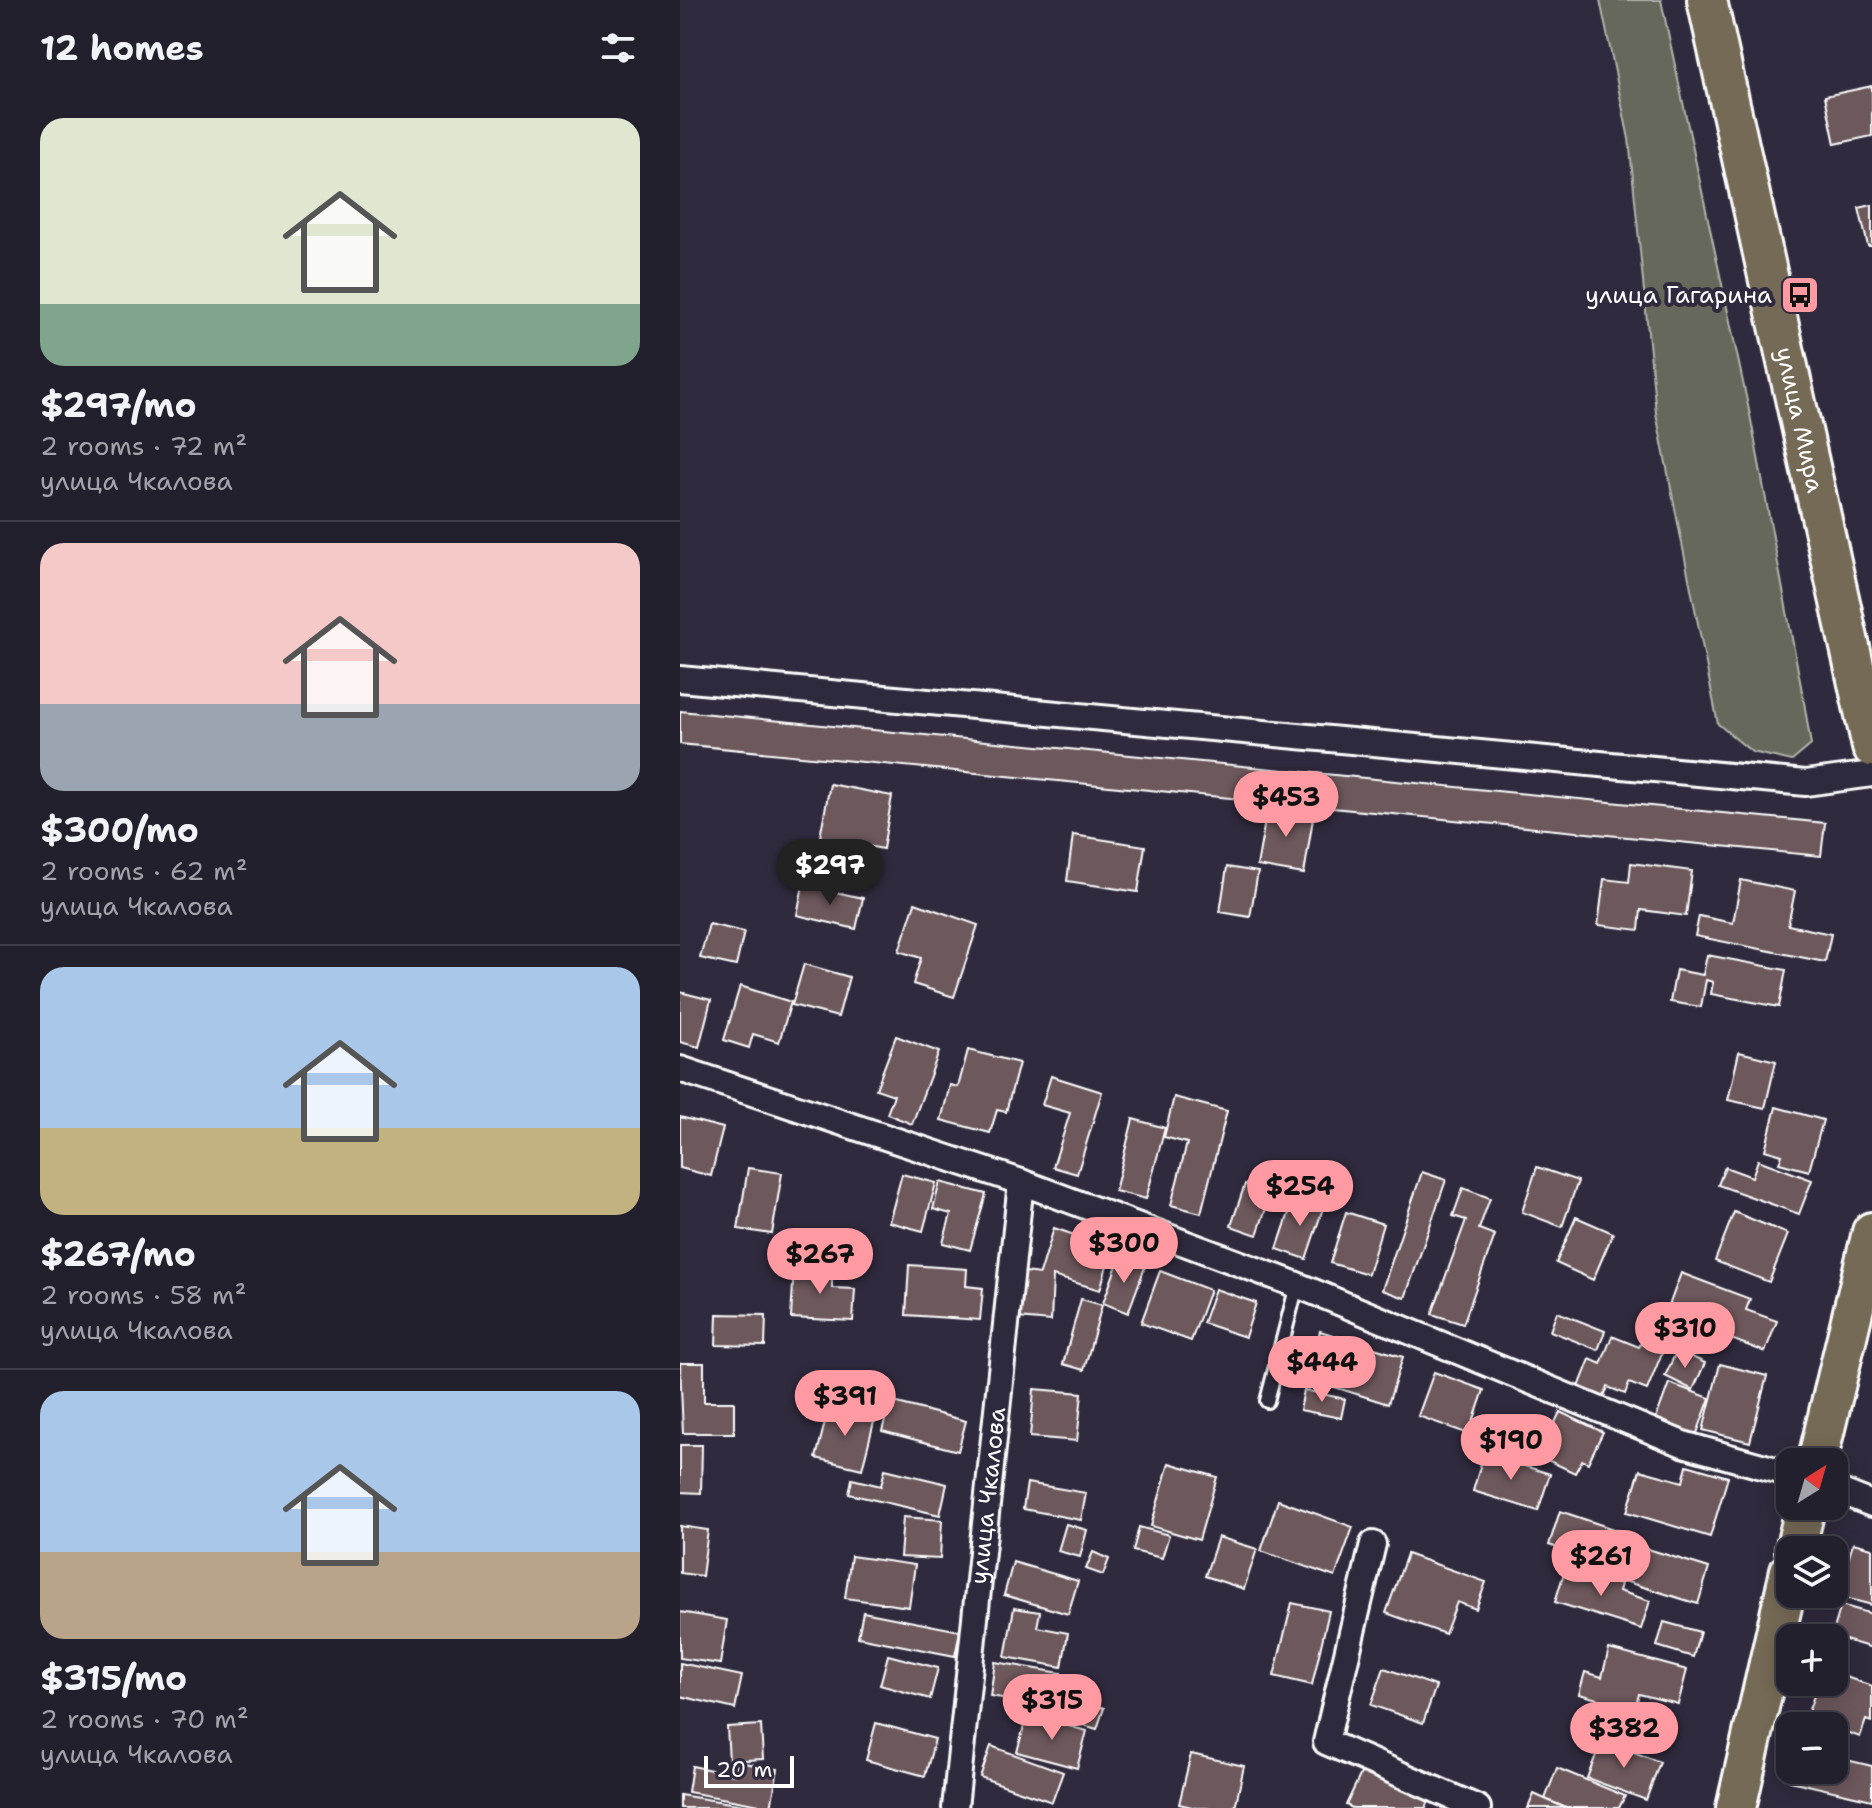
<!DOCTYPE html>
<meta charset="utf-8">
<style>
body{margin:0;font-family:"Shantell Sans",sans-serif;background:#2f2d3a;color:#f1f3f6;height:100vh;display:flex;flex-direction:column;font-size:30px;white-space:nowrap}
*{box-sizing:border-box;margin:0}
p{font-size:26px;color:#a3a3aa}
.icon{flex:none;width:44px;height:44px;fill:none;stroke:currentColor;stroke-width:2;stroke-linecap:round;stroke-linejoin:round}
.map{position:relative;flex:1;overflow:hidden}
.panel{display:flex;flex-direction:column;background:#23202e;width:680px}
.panel>*{flex:none}
.needle{width:52px;rotate:37deg}
.tools{position:absolute;left:1096px;top:1448px;display:grid;gap:16px}
.tools a{display:grid;place-items:center;width:72px;height:72px;border-radius:16px;background:#23202e;box-shadow:0 4px 20px #0003,0 0 0 2px #403e4a;font-size:40px}
.scale{position:absolute;left:24px;bottom:20px;width:90px;box-sizing:border-box;padding-left:8px;border:4px solid #fff;border-top:0;font-size:22px;line-height:28px;white-space:nowrap;color:#fff;-webkit-text-stroke:6px #2f2a3d;paint-order:stroke}
.price{position:absolute;translate:-50% -68px;padding:0 18px;border-radius:28px;background:#ff9aa2;color:#111;font-size:26px;line-height:52px;filter:drop-shadow(0 2px 4px #0008)}
.price::after{content:'';position:absolute;left:50%;top:48px;width:24px;height:18px;margin-left:-12px;background:inherit;clip-path:polygon(0 0,100% 0,50% 100%)}
.price.on{background:#222;color:#fff}
ul{padding:0;list-style:none}
li{display:grid;align-content:center;gap:16px;height:424px;padding:0 40px}
li+li{border-top:2px solid #403e4a}
li span{display:grid;place-items:center;height:248px;border-radius:24px;color:#555}
li>.icon{margin-inline-start:auto}
span .icon{width:144px;height:144px;fill:#fffc;stroke-width:1}
li b{font-size:34px}
h2{display:flex;justify-content:space-between;align-items:center;height:96px;padding:0 40px;font-size:34px}
main{display:flex;flex:1;min-height:0}
.map>svg:first-child{display:block}
.green{fill:#65685a;stroke:#b2b4ac;stroke-width:2}
.building{fill:#6d585b;stroke:#fff;stroke-width:2}
.lines{fill:none;stroke-linecap:round;stroke-linejoin:round}
.service-casing{stroke:#fff;stroke-width:18}
.minor-casing{stroke:#fff;stroke-width:30}
.primary-casing{stroke:#fff;stroke-width:44}
.service{stroke:#2f2a3d;stroke-width:12}
.minor{stroke:#2f2a3d;stroke-width:24}
.primary{stroke:#756a55;stroke-width:38}
.labels{text-anchor:middle;stroke-width:8;stroke-linejoin:round;paint-order:stroke}
.poi-label{font-size:24px;fill:#fff;stroke:#2f2a3d;text-anchor:end}
.street-label{font-size:24px;fill:#fff;stroke:#2f2a3d}
</style>
<main>
<section class="panel">
<h2>12 homes<svg class="icon" aria-label="filters" viewBox="0 0 24 24"><path d="M4 7h16M4 17h16"/><circle cx="9" cy="7" r="2"/><circle cx="15" cy="17" r="2"/></svg></h2>
<ul>
<li><span style="background:linear-gradient(#dfe7d0 75%,#7fa58c 0)"><svg class="icon" aria-label="home" viewBox="0 0 24 24"><path d="M3 11l9-7 9 7M6 9v11h12V9"/></svg></span><div><b>$297/mo</b><p>2 rooms · 72 m²</p><p>улица Чкалова</p></div></li>
<li><span style="background:linear-gradient(#f6c9c9 65%,#9aa5b1 0)"><svg class="icon" aria-label="home" viewBox="0 0 24 24"><path d="M3 11l9-7 9 7M6 9v11h12V9"/></svg></span><div><b>$300/mo</b><p>2 rooms · 62 m²</p><p>улица Чкалова</p></div></li>
<li><span style="background:linear-gradient(#a9c7e8 65%,#c2b280 0)"><svg class="icon" aria-label="home" viewBox="0 0 24 24"><path d="M3 11l9-7 9 7M6 9v11h12V9"/></svg></span><div><b>$267/mo</b><p>2 rooms · 58 m²</p><p>улица Чкалова</p></div></li>
<li><span style="background:linear-gradient(#a9c7e8 65%,#b9a48a 0)"><svg class="icon" aria-label="home" viewBox="0 0 24 24"><path d="M3 11l9-7 9 7M6 9v11h12V9"/></svg></span><div><b>$315/mo</b><p>2 rooms · 70 m²</p><p>улица Чкалова</p></div></li>
</ul>
</section>
<div class="map">
<svg width="1192" height="1808" viewBox="0 0 1192 1808">
<rect width="100%" height="100%" fill="#2f2a3d"/>
<filter id="ink" filterUnits="userSpaceOnUse"><feTurbulence type="fractalNoise" baseFrequency=".0125" numOctaves="2"/><feDisplacementMap in="SourceGraphic" scale="16" xChannelSelector="R" yChannelSelector="G"/><feConvolveMatrix kernelMatrix="1 2 1 2 8 2 1 2 1" color-interpolation-filters="sRGB"/></filter>
<g filter="url(#ink)">
<path class="green" d="M920,0H981L1070,415L1124,702L1131,745L1112,761L1072,752L1038,724L976,413L949,139Z"/>
<g class="building">
<path d="M1192,86V136L1155,144L1145,96Z"/>
<path d="M1192,205V246H1188L1179,208Z"/>
<path d="M0,711L1145,823L1141,856L0,744Z"/>
<path d="M150,784L212,796L203,849L140,837Z"/>
<path d="M588,804L634,812L624,874L577,866Z"/>
<path d="M393,835L465,846L458,892L387,881Z"/>
<path d="M951,863L1012,871L1006,916L961,910L959,930L918,925L924,879L949,882Z"/>
<path d="M547,867L578,872L570,917L540,912Z"/>
<path d="M1061,880L1115,891L1108,925L1151,934L1145,962L1015,936L1019,916L1053,923Z"/>
<path d="M123,885L183,898L176,929L117,915Z"/>
<path d="M235,903L298,925L274,997L233,984L241,958L219,951Z"/>
<path d="M29,924L64,932L56,966L20,958Z"/>
<path d="M1027,955L1106,970L1099,1007L1031,994L1033,982L1026,980L1021,1007L990,1002L996,970L1023,975Z"/>
<path d="M124,964L169,977L158,1017L112,1005Z"/>
<path d="M60,986L111,1002L99,1042L73,1034L69,1048L44,1040Z"/>
<path d="M0,992L31,1000L19,1047L0,1042Z"/>
<path d="M216,1036L259,1052L232,1124L207,1114L214,1095L196,1089Z"/>
<path d="M288,1050L339,1063L326,1112L317,1110L310,1133L261,1120L270,1085L278,1087Z"/>
<path d="M1059,1052L1096,1061L1085,1108L1048,1100Z"/>
<path d="M371,1076L422,1092L397,1174L373,1167L390,1113L362,1105Z"/>
<path d="M494,1097L547,1111L521,1213L491,1205L507,1143L484,1137Z"/>
<path d="M1096,1107L1143,1120L1129,1171L1099,1163L1102,1155L1085,1150Z"/>
<path d="M0,1117L43,1128L31,1176L0,1168Z"/>
<path d="M453,1119L485,1128L466,1199L435,1191Z"/>
<path d="M1078,1160L1132,1180L1119,1214L1038,1185L1045,1167L1072,1177Z"/>
<path d="M857,1167L898,1181L882,1227L842,1212Z"/>
<path d="M68,1168L102,1173L92,1234L58,1229Z"/>
<path d="M742,1172L766,1180L725,1298L702,1290Z"/>
<path d="M222,1174L256,1183L243,1231L209,1222Z"/>
<path d="M260,1182L306,1194L290,1250L263,1243L271,1214L253,1209Z"/>
<path d="M565,1184L591,1194L577,1235L551,1226Z"/>
<path d="M783,1188L810,1198L799,1229L815,1235L783,1324L752,1314L786,1220L773,1216Z"/>
<path d="M614,1198L643,1208L626,1259L597,1249Z"/>
<path d="M666,1212L703,1224L688,1274L650,1263Z"/>
<path d="M1054,1212L1108,1234L1089,1282L1035,1261Z"/>
<path d="M896,1217L933,1233L913,1280L876,1263Z"/>
<path d="M374,1228L432,1248L420,1290L373,1276L371,1321L337,1318V1271L360,1274Z"/>
<path d="M440,1257L465,1267L448,1313L423,1303Z"/>
<path d="M229,1265L287,1269L286,1286L303,1288L300,1320L226,1315Z"/>
<path d="M114,1266L152,1268V1288L175,1289L173,1321L111,1318Z"/>
<path d="M480,1271L530,1290L511,1341L461,1323Z"/>
<path d="M1001,1273L1070,1299L1066,1310L1097,1321L1085,1352L986,1314Z"/>
<path d="M535,1289L576,1303L565,1337L523,1323Z"/>
<path d="M401,1299L422,1305L404,1370L383,1364Z"/>
<path d="M877,1312L925,1331L918,1350L870,1331Z"/>
<path d="M37,1314L86,1315L85,1346L36,1345Z"/>
<path d="M640,1331L723,1357L708,1404L626,1378Z"/>
<path d="M965,1334L986,1343L967,1390L949,1383L945,1394L928,1387L924,1397L899,1387L910,1359L921,1364L932,1336L959,1347Z"/>
<path d="M997,1350L1025,1363L1013,1390L985,1376Z"/>
<path d="M0,1363H24V1402H54V1433H3Z"/>
<path d="M1040,1364L1087,1376L1070,1442L1023,1430Z"/>
<path d="M754,1372L804,1390L789,1434L738,1416Z"/>
<path d="M989,1383L1030,1398L1016,1436L975,1421Z"/>
<path d="M354,1389L402,1393L397,1441L350,1437Z"/>
<path d="M624,1390L665,1399L661,1418L620,1410Z"/>
<path d="M210,1401L286,1421L278,1451L202,1431Z"/>
<path d="M149,1406L195,1418L182,1469L136,1458Z"/>
<path d="M880,1412L923,1432L908,1463L902,1460L895,1473L846,1450L856,1429L869,1435Z"/>
<path d="M0,1445H22L21,1493L0,1492Z"/>
<path d="M804,1453L870,1474L858,1511L793,1491Z"/>
<path d="M489,1463L537,1477L519,1540L471,1526Z"/>
<path d="M1007,1465L1048,1477L1030,1537L947,1512L960,1470L1003,1482Z"/>
<path d="M205,1469L267,1484L260,1515L169,1494L172,1479L201,1486Z"/>
<path d="M347,1483L406,1493L401,1520L343,1509Z"/>
<path d="M598,1500L673,1527L655,1577L581,1551Z"/>
<path d="M880,1511L945,1533L934,1567L869,1545Z"/>
<path d="M223,1517L262,1520L260,1559L220,1557Z"/>
<path d="M386,1524L407,1530L400,1557L378,1551Z"/>
<path d="M0,1526L28,1530L22,1576L0,1573Z"/>
<path d="M459,1527L489,1535L482,1558L453,1551Z"/>
<path d="M538,1537L577,1549L564,1589L525,1576Z"/>
<path d="M1173,1543L1192,1548V1605L1158,1596Z"/>
<path d="M955,1545L1029,1568L1018,1604L944,1581Z"/>
<path d="M413,1552L429,1559L423,1575L406,1569Z"/>
<path d="M727,1554L806,1582L796,1609L777,1602L765,1634L706,1613Z"/>
<path d="M171,1556L235,1565L229,1607L165,1598Z"/>
<path d="M333,1562L398,1581L388,1614L324,1595Z"/>
<path d="M886,1566L941,1584L939,1591L970,1601L961,1629L875,1602Z"/>
<path d="M612,1603L649,1611L632,1685L594,1676Z"/>
<path d="M1161,1605L1192,1614V1648L1152,1636Z"/>
<path d="M334,1608L360,1612L357,1627L388,1633L382,1667L325,1657Z"/>
<path d="M0,1612L47,1620L40,1664L0,1658Z"/>
<path d="M183,1612L280,1631L275,1656L178,1637Z"/>
<path d="M984,1622L1020,1632L1013,1657L977,1646Z"/>
<path d="M929,1649L1007,1670L998,1704L959,1694L955,1709L899,1694L905,1672L922,1677Z"/>
<path d="M208,1655L258,1668L250,1699L200,1685Z"/>
<path d="M315,1662L381,1673L375,1707L310,1696Z"/>
<path d="M0,1663L62,1676L55,1709L0,1696Z"/>
<path d="M704,1668L756,1686L743,1723L691,1705Z"/>
<path d="M1154,1673L1192,1686V1722L1186,1720L1180,1737L1126,1718L1139,1682H1154Z"/>
<path d="M392,1699L424,1708L417,1729L386,1720Z"/>
<path d="M347,1715L407,1731L397,1768L337,1752Z"/>
<path d="M196,1723L255,1739L245,1776L186,1760Z"/>
<path d="M81,1725L83,1759L49,1761L47,1727Z"/>
<path d="M922,1740L980,1762L966,1800L907,1778Z"/>
<path d="M311,1746L383,1772L372,1802L300,1777Z"/>
<path d="M511,1754L564,1766L555,1808H516L499,1804Z"/>
<path d="M1154,1757L1192,1766V1800L1110,1781L1113,1770H1154Z"/>
<path d="M58,1762L98,1769L91,1807L8,1792L12,1766L55,1775Z"/>
<path d="M877,1768L945,1796L939,1808H886L865,1799Z"/>
<path d="M683,1769L749,1801L746,1808H672L666,1805Z"/>
<path d="M854,1794L865,1799L886,1808H848Z"/>
<path d="M0,1795L63,1805L62,1808H0Z"/>
</g>
<g class="lines">
<g class="service-casing">
<path id="service" d="M587,1401L617,1285"/>
</g>
<g class="minor-casing">
<g id="minor">
<path d="M0,679L1126,783L1192,774"/>
<path d="M0,1069L341,1182L617,1285L1003,1444L1110,1474"/>
<path d="M1154,1489L1192,1504"/>
<path d="M693,1544L646,1742L798,1808"/>
<path id="s1" d="M275,1808L341,1182"/>
</g>
</g>
<g class="primary-casing">
<g id="primary">
<path id="s2" d="M1027,0L1192,747"/>
<path d="M1137,1462L1192,1232"/>
<path d="M1115,1550L1126,1506"/>
<path d="M1056,1808L1110,1571"/>
</g>
</g>
<use href="#service" class="service"/>
<use href="#minor" class="minor"/>
<use href="#primary" class="primary"/>
</g>
</g>
<defs>
<g id="bus-square" transform="scale(2)"><rect x="-9" y="-9" width="18" height="18" rx="4" fill="#ff9aa2" stroke="#2f2a3d"/><path d="M-5-6H5V4H4V6H2V4H-2V6H-4V4H-5ZM-3.5-4V0h7V-4ZM-3.5 1.2v1.5H-2V1.2ZM2 1.2v1.5H3.5V1.2Z" fill="#111"/></g>
</defs>
<g fill-rule="evenodd">
<use href="#bus-square" x="1120" y="295"/>
</g>
<g class="labels">
<g class="poi-label">
<text x="1092" y="303">улица Гагарина</text>
</g>
<g class="street-label">
<text dy="8" stroke="none"><textPath href="#s2" startOffset="430">улица Мира</textPath></text>
<text dy="8" stroke="none"><textPath href="#s1" startOffset="314">улица Чкалова</textPath></text>
</g>
</g>
</svg>
<div class="tools">
<a><svg class="needle" viewBox="-14 -14 28 28"><path d="M0-13l5 13h-10z" fill="#e53935"/><path d="M0 13l5-13h-10z" fill="#a3a3aa"/></svg></a>
<a><svg class="icon" aria-label="layers" viewBox="0 0 24 24"><path d="M12 4l9 5-9 5-9-5zM3 14l9 5 9-5"/></svg></a>
<a>+</a>
<a>−</a>
</div>
<div class="scale">20 m</div>
<b class="price" style="left:606px;top:839px">$453</b>
<b class="price on" style="left:150px;top:907px">$297</b>
<b class="price" style="left:620px;top:1228px">$254</b>
<b class="price" style="left:444px;top:1285px">$300</b>
<b class="price" style="left:140px;top:1296px">$267</b>
<b class="price" style="left:1005px;top:1370px">$310</b>
<b class="price" style="left:642px;top:1404px">$444</b>
<b class="price" style="left:165px;top:1438px">$391</b>
<b class="price" style="left:831px;top:1482px">$190</b>
<b class="price" style="left:921px;top:1598px">$261</b>
<b class="price" style="left:372px;top:1742px">$315</b>
<b class="price" style="left:944px;top:1770px">$382</b>
</div>
</main>
